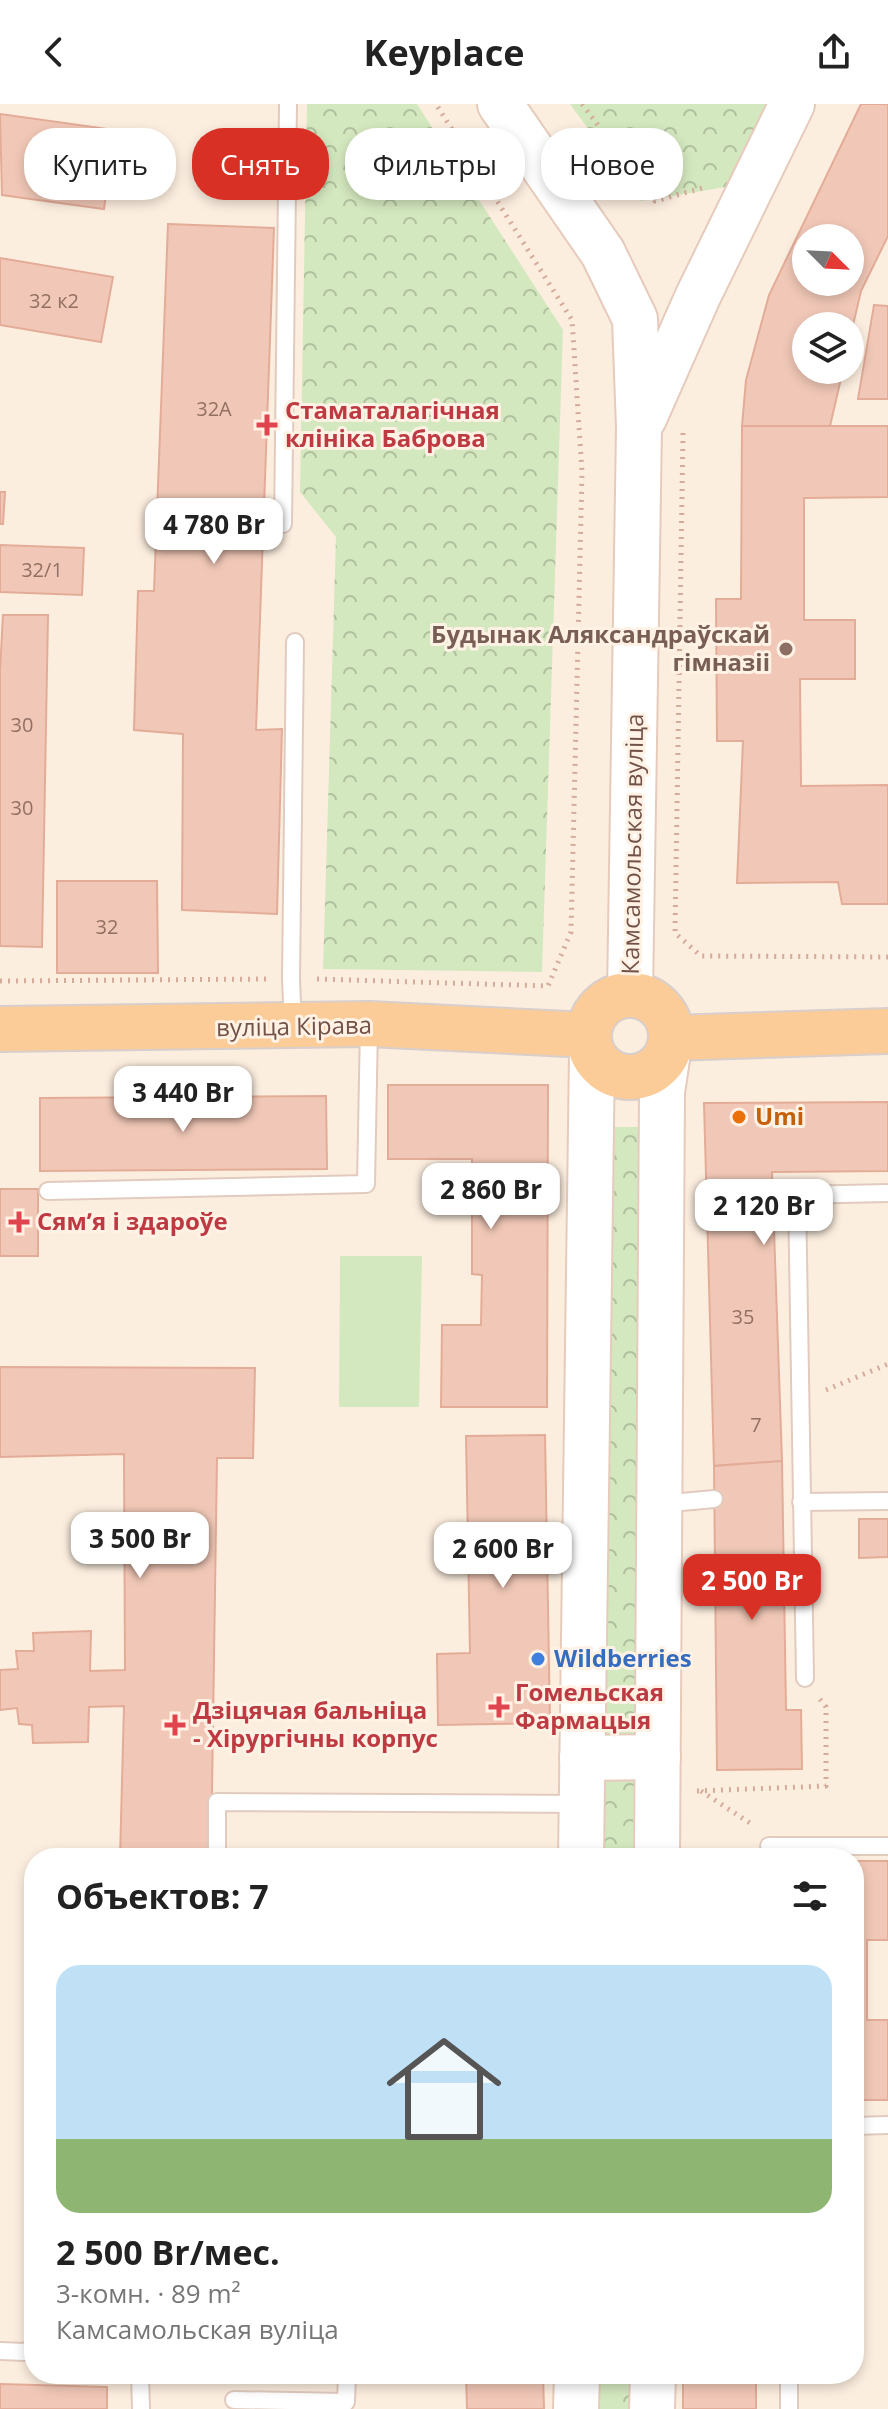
<!DOCTYPE html>
<html lang="ru">
<meta charset="utf-8">
<style>
body{margin:0;font-family:"Open Sans",sans-serif;background:#f6f6f6;color:#222;height:100vh;display:flex;flex-direction:column;font-size:30px;white-space:nowrap}
*{box-sizing:border-box;margin:0}
p{font-size:26px;color:#767676}
.icon{flex:none;width:44px;height:44px;fill:none;stroke:currentColor;stroke-width:2;stroke-linecap:round;stroke-linejoin:round}
.map{position:relative;flex:1;overflow:hidden}
.sheet{position:absolute;left:24px;top:1744px;width:840px;height:536px;display:flex;flex-direction:column;background:#fff;border-radius:32px;box-shadow:0 4px 12px #0003}
.sheet>*{flex:none}
.guide{position:absolute;left:24px;top:24px;width:840px;height:72px;display:flex;gap:16px}
.needle{width:52px;rotate:114deg}
.tools{position:absolute;left:792px;top:120px;display:grid;gap:16px}
.tools a{display:grid;place-items:center;width:72px;height:72px;border-radius:50%;background:#fff;box-shadow:0 4px 12px #0003;font-size:40px}
.price{position:absolute;translate:-50% -68px;padding:0 18px;border-radius:16px;background:#fff;color:#222;font-size:26px;line-height:52px;filter:drop-shadow(0 2px 4px #0008)}
.price::after{content:'';position:absolute;left:50%;top:48px;width:24px;height:18px;margin-left:-12px;background:inherit;clip-path:polygon(0 0,100% 0,50% 100%)}
.price.selected{background:#d93025;color:#fff}
ul{padding:0;list-style:none}
li{display:grid;align-content:center;gap:16px;height:424px;padding:0 32px}
li span{display:grid;place-items:center;height:248px;border-radius:24px;color:#555}
li>.icon{margin-inline-start:auto}
span .icon{width:144px;height:144px;fill:#fffc;stroke-width:1}
li b{font-size:34px}
h2{display:flex;justify-content:space-between;align-items:center;height:96px;padding:0 32px;font-size:34px}
.pill{padding:0 28px;border-radius:32px;background:#fff;box-shadow:0 4px 12px #0003;font-size:28px;line-height:72px}
.pill.selected{background:#d93025;color:#fff}
header{display:flex;justify-content:space-between;align-items:center;height:104px;padding:0 32px;background:#fff;font-size:36px;font-weight:700}
.map>svg:first-child{display:block}
.forest{fill:url(#forest-crowns)}
.pitch{fill:#d4e8bf}
.building{fill:#f1c8b7;stroke:#e3ac98;stroke-width:2;fill-rule:evenodd}
.lines{fill:none;stroke-linecap:round;stroke-linejoin:round}
.lane-casing{stroke:#e1cbbf;stroke-width:20}
.secondary-casing{stroke:#e6cbbc;stroke-width:48}
.primary-casing{stroke:#d8cfcc;stroke-width:48}
.path{stroke:#d5ab9b;stroke-width:5;stroke-dasharray:2 6;stroke-linecap:butt}
.lane{stroke:#fff;stroke-width:16}
.secondary{stroke:#fff;stroke-width:44}
.primary{stroke:#fbcb98;stroke-width:44}
.health-dot{fill:#e0444e;stroke:#fff2e5;stroke-width:3}
.education-dot{fill:#8d6e63;stroke:#fff2e5;stroke-width:3}
.food-dot{fill:#e8710a;stroke:#fff2e5;stroke-width:3}
.shop-dot{fill:#3f7fe0;stroke:#fff2e5;stroke-width:3}
.labels{text-anchor:middle;stroke-width:6;stroke-linejoin:round;paint-order:stroke}
.number-label{font-size:20px;fill:#927064}
.health-label{font-size:24px;font-weight:bold;fill:#be3a42;stroke:#fff2e5;text-anchor:start}
.education-label{font-size:24px;font-weight:bold;fill:#785e54;stroke:#fff2e5;text-anchor:end}
.street-label{font-size:24px;fill:#725248;stroke:#fff2e5}
.food-label{font-size:24px;font-weight:bold;fill:#c56008;stroke:#fff2e5;text-anchor:start}
.shop-label{font-size:24px;font-weight:bold;fill:#366cbe;stroke:#fff2e5;text-anchor:start}
</style>
<header><svg class="icon" aria-label="back" viewBox="0 0 24 24"><path d="M15 5l-7 7 7 7"/></svg>Keyplace<svg class="icon" aria-label="share" viewBox="0 0 24 24"><path d="M12 15V3M7 8l5-5 5 5M5 13v7h14v-7"/></svg></header>
<div class="map">
<svg width="888" height="2305" viewBox="0 0 888 2305">
<defs>
<pattern id="forest-crowns" width="20" height="18" patternUnits="userSpaceOnUse" patternTransform="scale(2)"><rect width="20" height="18" fill="#d4e8bf"/><path d="M2 6a3 3 0 1 1 6 0M12 15a3 3 0 1 1 6 0" fill="none" stroke="#b0bf9d"/></pattern>
</defs>
<rect width="100%" height="100%" fill="#fceedf"/>
<g class="forest">
<path d="M307,0H417L563,226L542,868L323,865L336,433L300,388Z"/>
<path d="M570,0H767L726,83L641,97Z"/>
<path d="M605,1023H641L637,1754H601Z"/>
<path d="M598,2270H634L633,2305H598Z"/>
</g>
<path class="pitch" d="M340,1152H422L419,1303H339Z"/>
<g class="building">
<path d="M861,0H888V132L861,187L850,234V222H806V266H843L830,322H742L746,276L769,191ZM806,134H850V178H806Z"/>
<path d="M0,10L115,26L104,105L2,91Z"/>
<path d="M168,120L274,124L256,626L282,625L277,810L182,806L183,630L134,626L138,487H154Z"/>
<path d="M0,154L113,173L101,238L0,221Z"/>
<path d="M874,201L888,202V295H858Z"/>
<path d="M742,322H888V393L804,394V516H855V575H800L801,682L888,681V800H842L838,778L737,779L743,637H717L716,495H741Z"/>
<path d="M0,388H5L3,420H0Z"/>
<path d="M0,441L84,444L82,491L0,488Z"/>
<path d="M3,511H48L42,843L0,842V567Z"/>
<path d="M57,777H157L158,869H57Z"/>
<path d="M388,981H548L547,1303H441L442,1221H481L482,1171L472,1170V1055H388Z"/>
<path d="M326,992L327,1065L40,1067V994Z"/>
<path d="M888,998V1067L772,1068L782,1357L714,1362L704,999Z"/>
<rect x="0" y="1085" width="38" height="67"/>
<path d="M0,1263L255,1264L253,1354H217L211,1754H120L124,1602L89,1603L88,1638L33,1639L32,1621L19,1620L17,1604L0,1606V1566L18,1565L16,1547H34L33,1529L91,1527L90,1567L125,1566L124,1350L0,1353Z"/>
<path d="M545,1331L550,1619L438,1621L437,1550L470,1549L466,1332Z"/>
<path d="M782,1357L786,1606H801L802,1665L717,1666L714,1362Z"/>
<path d="M859,1415H888V1453L859,1454Z"/>
<path d="M854,1757H888V1836H867V1916H888V1996H854Z"/>
<path d="M29,2123H34V2193H28Z"/>
<path d="M466,2270H543L544,2305H467Z"/>
<rect x="683" y="2270" width="73" height="35"/>
<path d="M0,2280L107,2283V2305H0Z"/>
</g>
<g class="lines">
<g class="lane-casing">
<g id="lane">
<path d="M283,420L288,0"/>
<path d="M293,921L291,875L295,538"/>
<path d="M48,1087L366,1080L369,922"/>
<path d="M801,1398L888,1397"/>
<path d="M660,1400L714,1395"/>
<path d="M805,1574L797,1091L888,1089"/>
<path d="M769,1742H888"/>
<path d="M217,1754V1698L580,1700"/>
<path d="M854,2022L888,2021"/>
<path d="M0,2247L25,2248L34,2243"/>
<path d="M140,2270L141,2305"/>
<path d="M789,2270V2305"/>
<path d="M234,2296L346,2298L347,2270"/>
</g>
</g>
<g class="secondary-casing">
<g id="secondary">
<path d="M500,0L603,149L635,215L639,324L630,890"/>
<path d="M644,314L698,192L792,0"/>
<path d="M582,1654L658,1653"/>
<path d="M581,1754L592,949"/>
<path d="M657,1754L662,988L668,948"/>
<path d="M576,2305L577,2270"/>
<path d="M652,2305L653,2270"/>
</g>
</g>
<g class="primary-casing">
<g id="primary">
<circle cx="630" cy="932" r="41"/>
<path d="M0,925L369,920L588,931"/>
<path d="M671,934L888,927"/>
</g>
</g>
<g class="path">
<path d="M582,0L655,97L706,83"/>
<path d="M683,329L675,829L701,852L888,853"/>
<path d="M317,875L548,882L571,828L582,368L572,216L436,0"/>
<path d="M0,877L267,875"/>
<path d="M826,1286L888,1260"/>
<path d="M697,1687L826,1682V1603L819,1594"/>
<path d="M701,1687L753,1721"/>
</g>
<use href="#lane" class="lane"/>
<use href="#secondary" class="secondary"/>
<use href="#primary" class="primary"/>
</g>
<g class="health-dot">
<path d="M263 309h8v8h8v8h-8v8h-8v-8h-8v-8h8z"/>
<path d="M15 1106h8v8h8v8h-8v8h-8v-8h-8v-8h8z"/>
<path d="M495 1591h8v8h8v8h-8v8h-8v-8h-8v-8h8z"/>
<path d="M171 1609h8v8h8v8h-8v8h-8v-8h-8v-8h8z"/>
</g>
<circle class="education-dot" cx="786" cy="545" r="8"/>
<circle class="food-dot" cx="739" cy="1013" r="8"/>
<circle class="shop-dot" cx="538" cy="1555" r="8"/>
<g class="labels">
<g class="number-label">
<text x="54" y="204">32 к2</text>
<text x="214" y="312">32А</text>
<text x="42" y="473">32/1</text>
<text x="22" y="628">30</text>
<text x="22" y="711">30</text>
<text x="107" y="830">32</text>
<text x="743" y="1220">35</text>
<text x="756" y="1328">7</text>
</g>
<g class="health-label">
<text x="285" y="315">Стаматалагічная<tspan x="285" dy="28">клініка Баброва</tspan></text>
<text x="37" y="1126">Сямʼя і здароўе</text>
<text x="515" y="1597">Гомельская<tspan x="515" dy="28">Фармацыя</tspan></text>
<text x="193" y="1615">Дзіцячая бальніца<tspan x="193" dy="28">- Хірургічны корпус</tspan></text>
</g>
<g class="education-label">
<text x="770" y="539">Будынак Аляксандраўскай<tspan x="770" dy="28">гімназіі</tspan></text>
</g>
<g class="street-label">
<text transform="translate(633 740) rotate(-89)" y="8">Камсамольская вуліца</text>
<text transform="translate(294 923) rotate(-1)" y="8">вуліца Кірава</text>
</g>
<g class="food-label">
<text x="755" y="1021">Umi</text>
</g>
<g class="shop-label">
<text x="554" y="1563">Wildberries</text>
</g>
</g>
</svg>
<div class="tools">
<a><svg class="needle" viewBox="-14 -14 28 28"><path d="M0-13l5 13h-10z" fill="#e53935"/><path d="M0 13l5-13h-10z" fill="#767676"/></svg></a>
<a><svg class="icon" aria-label="layers" viewBox="0 0 24 24"><path d="M12 4l9 5-9 5-9-5zM3 14l9 5 9-5"/></svg></a>
</div>
<b class="price" style="left:214px;top:462px">4 780 Br</b>
<b class="price" style="left:183px;top:1030px">3 440 Br</b>
<b class="price" style="left:491px;top:1127px">2 860 Br</b>
<b class="price" style="left:764px;top:1143px">2 120 Br</b>
<b class="price" style="left:140px;top:1476px">3 500 Br</b>
<b class="price" style="left:503px;top:1486px">2 600 Br</b>
<b class="price selected" style="left:752px;top:1518px">2 500 Br</b>
<div class="guide">
<a class="pill">Купить</a>
<a class="pill selected">Снять</a>
<a class="pill">Фильтры</a>
<a class="pill">Новое</a>
</div>
<section class="sheet">
<h2>Объектов: 7<svg class="icon" aria-label="filters" viewBox="0 0 24 24"><path d="M4 7h16M4 17h16"/><circle cx="9" cy="7" r="2"/><circle cx="15" cy="17" r="2"/></svg></h2>
<ul>
<li><span style="background:linear-gradient(#bfe0f5 70%,#8fb573 0)"><svg class="icon" aria-label="home" viewBox="0 0 24 24"><path d="M3 11l9-7 9 7M6 9v11h12V9"/></svg></span><div><b>2 500 Br/мес.</b><p>3-комн. · 89 m²</p><p>Камсамольская вуліца</p></div></li>
</ul>
</section>
</div>
